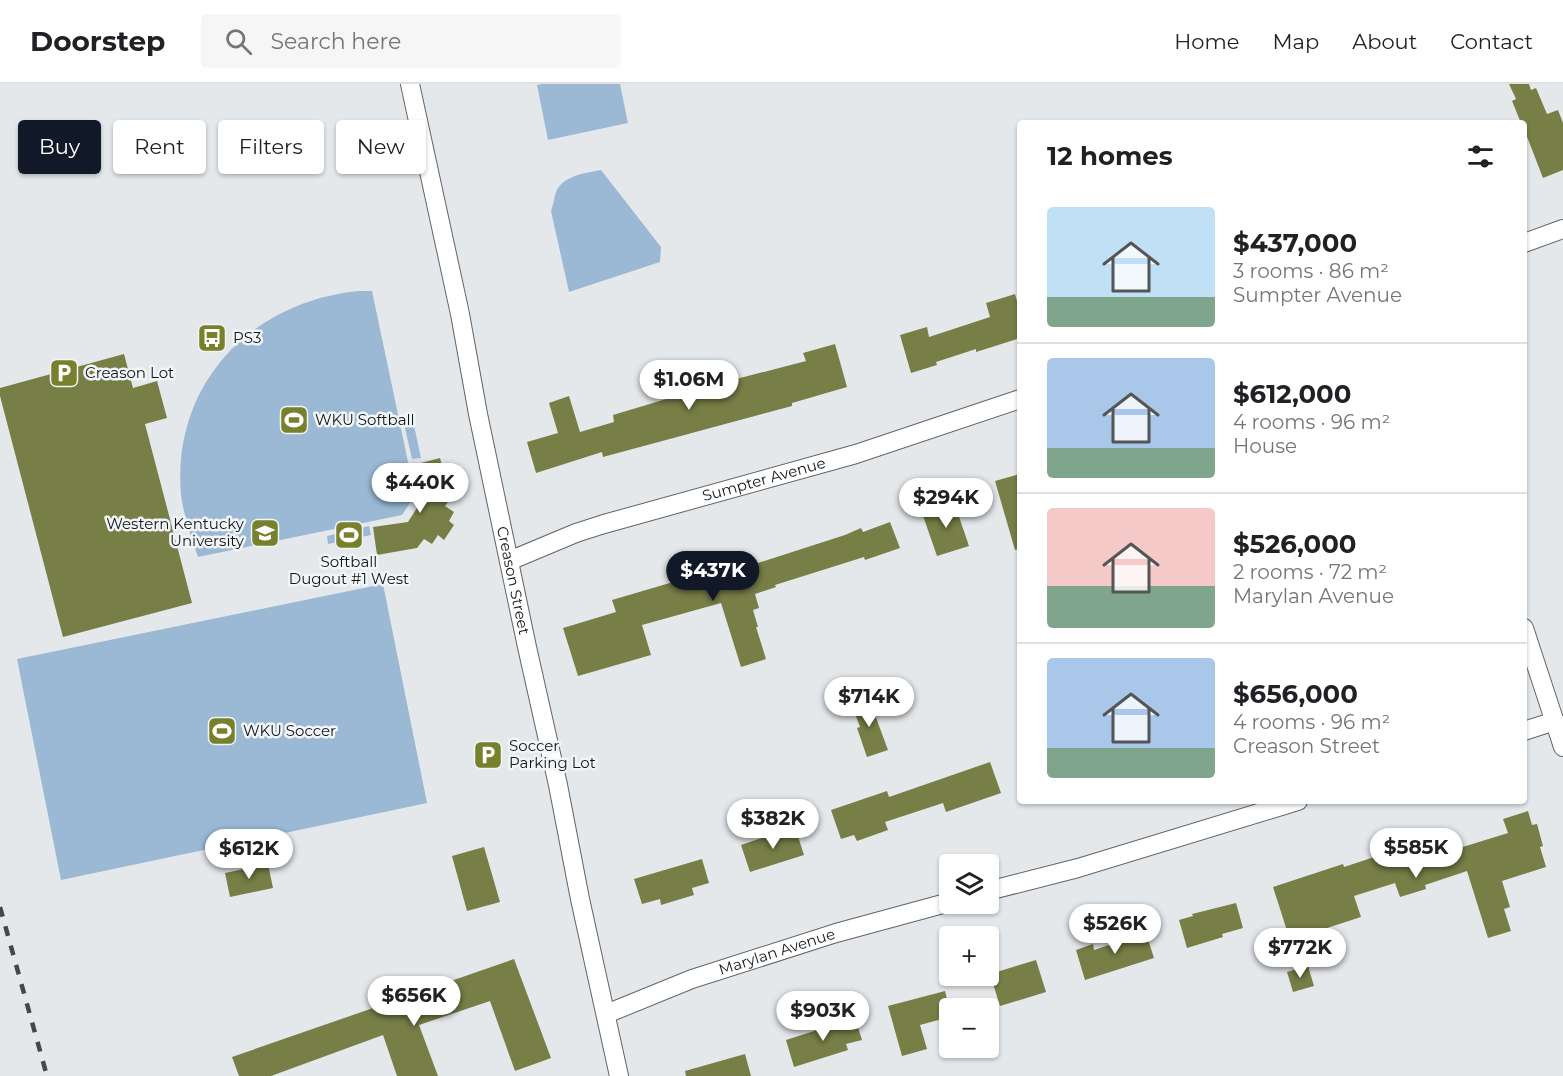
<!DOCTYPE html>
<meta charset="utf-8">
<style>
body{margin:0;font-family:Montserrat,sans-serif;background:#f6f6f6;color:#202124;height:100vh;display:flex;flex-direction:column;font-size:22px;white-space:nowrap}
*{box-sizing:border-box;margin:0}
p{font-size:20px;color:#757577}
.icon{flex:none;width:33px;height:33px;fill:none;stroke:currentColor;stroke-width:2;stroke-linecap:round;stroke-linejoin:round}
.map{position:relative;flex:1;overflow:hidden}
.side{position:absolute;left:1017px;top:36px;width:510px;height:684px;display:flex;flex-direction:column;background:#fff;border-radius:6px;box-shadow:0 2px 4px #0004}
.side>*{flex:none}
.top-card{position:absolute;left:18px;top:36px;width:570px;height:54px;display:flex;gap:12px}
.buttons{position:absolute;left:939px;top:770px;display:grid;gap:12px}
.buttons a{display:grid;place-items:center;width:60px;height:60px;border-radius:6px;background:#fff;box-shadow:0 2px 4px #0004;font-size:30px}
.price{position:absolute;translate:-50% -51px;padding:0 14px;border-radius:21px;background:#fff;color:#222;font-size:20px;line-height:39px;filter:drop-shadow(0 2px 3px #0008)}
.price::after{content:'';position:absolute;left:50%;top:36px;width:18px;height:14px;margin-left:-9px;background:inherit;clip-path:polygon(0 0,100% 0,50% 100%)}
.price.current{background:#111827;color:#fff}
ul{padding:0;list-style:none}
li{display:flex;align-items:center;gap:18px;height:150px;padding:0 30px}
li+li{border-top:2px solid #e0e0e0}
li span{display:grid;place-items:center;flex:none;width:168px;height:120px;border-radius:6px;color:#555}
li>.icon{margin-inline-start:auto}
span .icon{width:72px;height:72px;fill:#fffc;stroke-width:1}
li b{font-size:26px}
h2{display:flex;justify-content:space-between;align-items:center;height:72px;padding:0 30px;font-size:26px}
.tag{padding:0 21px;border-radius:6px;background:#fff;box-shadow:0 2px 4px #0004;font-size:21px;line-height:54px}
.tag.current{background:#111827;color:#fff}
header{display:flex;align-items:center;gap:36px;box-sizing:border-box;height:84px;padding:0 30px;background:#fff;border-bottom:2px solid #e0e0e0}
header strong{font-size:28px}
nav{display:flex;gap:33px;margin-inline-start:auto;font-size:21px}
.search{width:420px;height:54px;background:#f6f6f6;display:flex;align-items:center;gap:15px;box-sizing:border-box;padding:0 21px;border-radius:6px;color:#757577;font-size:22px}
.map>svg:first-child{display:block}
.green{fill:#9bb9d5}
.building{fill:#777e46}
.lines{fill:none;stroke-linecap:round;stroke-linejoin:round}
.street-casing{stroke:#616366;stroke-width:20}
.street{stroke:#fff;stroke-width:18}
.rail{stroke:#454849;stroke-width:4.5;stroke-dasharray:10 10;stroke-linecap:butt}
.labels{text-anchor:middle;stroke-width:5;stroke-linejoin:round;paint-order:stroke}
.poi-label{font-size:15px;fill:#131516;stroke:#f2f5f8;text-anchor:start}
.street-label{font-size:15px;fill:#131516;stroke:#f2f5f8}
</style>
<header>
<strong>Doorstep</strong>
<div class="search"><svg class="icon" aria-label="search" viewBox="0 0 24 24"><circle cx="10" cy="10" r="6"/><path d="M15 15l6 6"/></svg>Search here</div>
<nav><a>Home</a><a>Map</a><a>About</a><a>Contact</a></nav>
</header>
<div class="map">
<svg width="1563" height="992" viewBox="0 0 1563 992">
<rect width="100%" height="100%" fill="#e5e8eb"/>
<g class="green">
<path d="M542,0H620L628,39L548,56L537,1Z"/>
<path d="M601,86L661,163L660,178L569,208L551,127C554,120 554,110 558,104C567,91 586,89 601,86Z"/>
<path d="M359,207H372L415,411L402,431L198,473C191,453 184,433 181,411C171,300 252,217 359,207Z"/>
<path d="M412,332L421,374L412,375L403,335Z"/>
<path d="M369,442L371,451L328,460L327,452Z"/>
<path d="M383,500L427,719L61,796L17,575Z"/>
</g>
<g class="building">
<path d="M1509,0H1529L1531,6L1536,4L1547,30L1558,26L1563,39V86L1543,94L1524,45V39H1521L1512,17L1516,15Z"/>
<path d="M1015,210L1020,227V254L976,268V265L936,278L937,281L911,289L900,251L927,243L929,253L990,233L986,219Z"/>
<path d="M835,260L847,303L792,319V322L603,373L602,368L536,389L527,358L558,349L549,319L569,312L580,348L614,338L613,331L683,310L680,305L720,294L721,299L806,277L803,269Z"/>
<path d="M124,270L133,304L157,297L167,334L145,340L192,519L63,553L0,312V304Z"/>
<path d="M440,374L449,409L444,416L448,418L445,422L454,428L449,437L454,441L444,456L438,451L432,460L424,455L417,464L377,471L373,443L408,438L422,416L413,381Z"/>
<path d="M1020,390V465L1015,466L995,397Z"/>
<path d="M954,418L969,462L937,472L922,429Z"/>
<path d="M890,438L900,464L865,476L864,473L775,501L776,503L755,510L759,524L753,526L758,543H756L766,575L741,583L721,519L642,541L651,571L578,592L563,544L616,528L612,516L697,491L699,498L845,451L861,444L863,448Z"/>
<path d="M868,612L888,666L867,673L857,644L860,643L851,619Z"/>
<path d="M990,678L1001,709L946,728L943,719L885,738L888,746L857,757L854,751L841,755L831,726L887,707L889,713Z"/>
<path d="M1528,727L1532,741L1537,740L1543,762L1540,763L1546,783L1502,797L1510,823L1504,825L1511,847L1488,854L1467,787L1425,801L1426,805L1400,813L1395,799L1354,812L1361,833L1290,856L1273,803L1343,780L1344,783L1411,761L1412,764L1432,757L1437,771L1508,749L1503,735Z"/>
<path d="M795,743L804,771L750,788L741,761Z"/>
<path d="M484,763L500,818L467,827L452,772Z"/>
<path d="M702,775L709,799L692,804L694,811L661,821L660,815L642,820L634,795Z"/>
<path d="M268,780L273,804L230,813L225,789Z"/>
<path d="M1236,819L1243,844L1222,850L1223,853L1187,864L1179,836L1193,832L1192,830Z"/>
<path d="M1144,843L1154,874L1085,896L1076,866L1093,860L1094,866L1130,854L1128,848Z"/>
<path d="M514,875L551,974L515,987L490,917L419,941L438,992H397L383,951L271,992H239L232,973Z"/>
<path d="M1036,876L1046,908L1000,922L990,890Z"/>
<path d="M1308,882L1314,902L1293,908L1287,888Z"/>
<path d="M945,907L950,927L940,929L942,935L920,941L927,965L902,972L888,922Z"/>
<path d="M855,934L862,956L846,960L848,966L794,983L786,956Z"/>
<path d="M745,970L751,992H686L685,987Z"/>
</g>
<g class="lines">
<g class="street-casing">
<g id="street">
<path id="s1" d="M410,0L460,230L478,330L527,563L558,701L580,815L619,992"/>
<path d="M1524,159L1563,145"/>
<path id="s2" d="M509,477L576,449L604,440L856,370L1020,315"/>
<path d="M1524,544L1563,663"/>
<path d="M1524,647L1555,637"/>
<path d="M988,807L1078,784L1298,717"/>
<path id="s3" d="M606,930L692,895L836,849L950,818"/>
</g>
</g>
<use href="#street" class="street"/>
<path class="rail" d="M0,823L47,992"/>
</g>
<defs>
<g id="bus-square" transform="scale(1.5)"><rect x="-9" y="-9" width="18" height="18" rx="4" fill="#77802b" stroke="#f2f5f8"/><path d="M-5-6H5V4H4V6H2V4H-2V6H-4V4H-5ZM-3.5-4V0h7V-4ZM-3.5 1.2v1.5H-2V1.2ZM2 1.2v1.5H3.5V1.2Z" fill="#fff"/></g>
<g id="parking-square" transform="scale(1.5)"><rect x="-9" y="-9" width="18" height="18" rx="4" fill="#77802b" stroke="#f2f5f8"/><path d="M-3.5-5.5H1a3.5 3.5 0 0 1 0 7H-1V5.5H-3.5ZM-1-3.4V-.6H.8a1.4 1.4 0 0 0 0-2.8Z" fill="#fff"/></g>
<g id="stadium-square" transform="scale(1.5)"><rect x="-9" y="-9" width="18" height="18" rx="4" fill="#77802b" stroke="#f2f5f8"/><path d="M0-5a6.5 5 0 1 0 0 10a6.5 5 0 1 0 0-10ZM-3.5-1.8h7v3.6h-7Z" fill="#fff"/></g>
<g id="university-square" transform="scale(1.5)"><rect x="-9" y="-9" width="18" height="18" rx="4" fill="#77802b" stroke="#f2f5f8"/><path d="M0-5L7-2L0 1L-7-2ZM-4 1L0 2.5L4 1V4Q0 6-4 4Z" fill="#fff"/></g>
</defs>
<g fill-rule="evenodd">
<use href="#bus-square" x="212" y="254"/>
<use href="#parking-square" x="64" y="289"/>
<use href="#stadium-square" x="294" y="336"/>
<use href="#university-square" x="265" y="449"/>
<use href="#stadium-square" x="349" y="451"/>
<use href="#stadium-square" x="222" y="647"/>
<use href="#parking-square" x="488" y="671"/>
</g>
<g class="labels">
<g class="poi-label">
<text x="233" y="259">PS3</text>
<text x="85" y="294">Creason Lot</text>
<text x="315" y="341">WKU Softball</text>
<text x="244" y="445" text-anchor="end">Western Kentucky<tspan x="244" dy="17">University</tspan></text>
<text x="349" y="483" text-anchor="middle">Softball<tspan x="349" dy="17">Dugout #1 West</tspan></text>
<text x="243" y="652">WKU Soccer</text>
<text x="509" y="667">Soccer<tspan x="509" dy="17">Parking Lot</tspan></text>
</g>
<g class="street-label">
<text dy="5" stroke="none"><textPath href="#s2" startOffset="268">Sumpter Avenue</textPath></text>
<text dy="5" stroke="none"><textPath href="#s1" startOffset="507">Creason Street</textPath></text>
<text dy="5" stroke="none"><textPath href="#s3" startOffset="182">Marylan Avenue</textPath></text>
</g>
</g>
</svg>
<div class="buttons">
<a><svg class="icon" aria-label="layers" viewBox="0 0 24 24"><path d="M12 4l9 5-9 5-9-5zM3 14l9 5 9-5"/></svg></a>
<a>+</a>
<a>−</a>
</div>
<b class="price" style="left:689px;top:327px">$1.06M</b>
<b class="price" style="left:420px;top:430px">$440K</b>
<b class="price" style="left:946px;top:445px">$294K</b>
<b class="price current" style="left:713px;top:518px">$437K</b>
<b class="price" style="left:869px;top:644px">$714K</b>
<b class="price" style="left:773px;top:766px">$382K</b>
<b class="price" style="left:1416px;top:795px">$585K</b>
<b class="price" style="left:249px;top:796px">$612K</b>
<b class="price" style="left:1115px;top:871px">$526K</b>
<b class="price" style="left:1300px;top:895px">$772K</b>
<b class="price" style="left:414px;top:943px">$656K</b>
<b class="price" style="left:823px;top:958px">$903K</b>
<div class="top-card">
<a class="tag current">Buy</a>
<a class="tag">Rent</a>
<a class="tag">Filters</a>
<a class="tag">New</a>
</div>
<section class="side">
<h2>12 homes<svg class="icon" aria-label="filters" viewBox="0 0 24 24"><path d="M4 7h16M4 17h16"/><circle cx="9" cy="7" r="2"/><circle cx="15" cy="17" r="2"/></svg></h2>
<ul>
<li><span style="background:linear-gradient(#bfe0f5 75%,#7fa58c 0)"><svg class="icon" aria-label="home" viewBox="0 0 24 24"><path d="M3 11l9-7 9 7M6 9v11h12V9"/></svg></span><div><b>$437,000</b><p>3 rooms · 86 m²</p><p>Sumpter Avenue</p></div></li>
<li><span style="background:linear-gradient(#a9c7e8 75%,#7fa58c 0)"><svg class="icon" aria-label="home" viewBox="0 0 24 24"><path d="M3 11l9-7 9 7M6 9v11h12V9"/></svg></span><div><b>$612,000</b><p>4 rooms · 96 m²</p><p>House</p></div></li>
<li><span style="background:linear-gradient(#f6c9c9 65%,#7fa58c 0)"><svg class="icon" aria-label="home" viewBox="0 0 24 24"><path d="M3 11l9-7 9 7M6 9v11h12V9"/></svg></span><div><b>$526,000</b><p>2 rooms · 72 m²</p><p>Marylan Avenue</p></div></li>
<li><span style="background:linear-gradient(#a9c7e8 75%,#7fa58c 0)"><svg class="icon" aria-label="home" viewBox="0 0 24 24"><path d="M3 11l9-7 9 7M6 9v11h12V9"/></svg></span><div><b>$656,000</b><p>4 rooms · 96 m²</p><p>Creason Street</p></div></li>
</ul>
</section>
</div>
